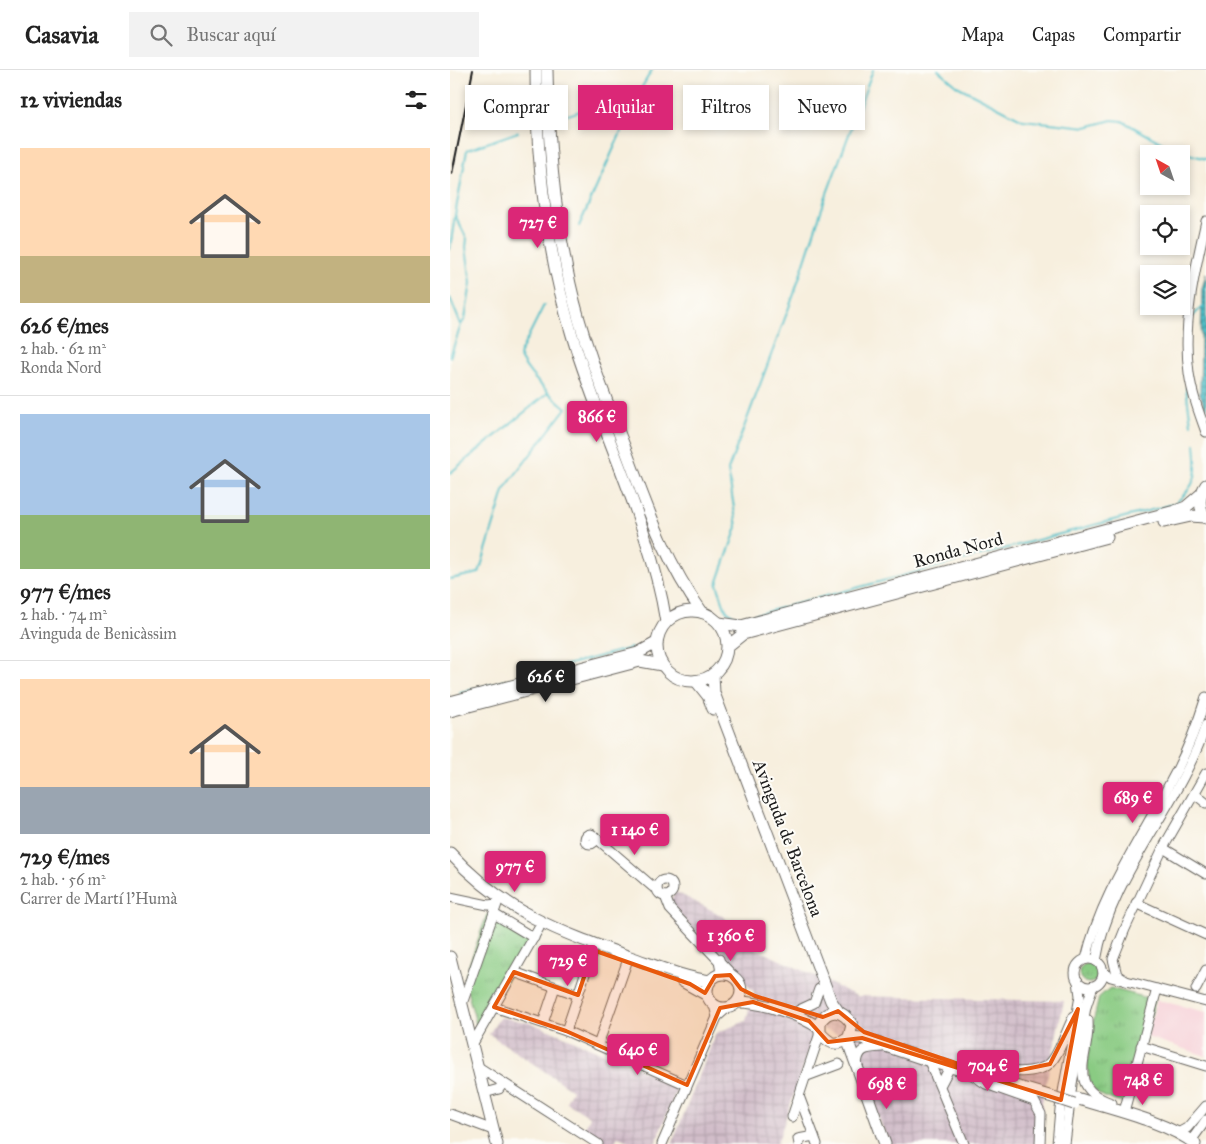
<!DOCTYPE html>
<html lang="es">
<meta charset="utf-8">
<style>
body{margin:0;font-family:"IM FELL Great Primer",serif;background:#f2f2f2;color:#222;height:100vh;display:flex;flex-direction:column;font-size:19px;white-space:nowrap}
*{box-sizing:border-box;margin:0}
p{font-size:16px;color:#767676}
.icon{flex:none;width:28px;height:28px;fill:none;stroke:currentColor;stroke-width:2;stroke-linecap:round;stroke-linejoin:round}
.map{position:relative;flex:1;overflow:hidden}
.side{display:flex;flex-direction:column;background:#fff;width:450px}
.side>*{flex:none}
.top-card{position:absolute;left:15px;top:15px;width:475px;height:45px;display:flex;gap:10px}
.needle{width:32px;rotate:320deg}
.controls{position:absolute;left:690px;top:75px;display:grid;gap:10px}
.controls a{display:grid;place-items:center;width:50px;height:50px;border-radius:0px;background:#fff;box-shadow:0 2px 8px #0003;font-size:25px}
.price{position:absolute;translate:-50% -42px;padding:0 11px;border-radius:5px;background:#db2777;color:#fff;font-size:16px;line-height:32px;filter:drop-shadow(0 1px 2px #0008)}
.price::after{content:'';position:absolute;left:50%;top:30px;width:15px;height:11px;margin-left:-8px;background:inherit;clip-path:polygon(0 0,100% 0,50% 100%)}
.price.selected{background:#222;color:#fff}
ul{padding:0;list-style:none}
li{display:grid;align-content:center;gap:10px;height:265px;padding:0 20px}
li+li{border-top:1px solid #e0e0e0}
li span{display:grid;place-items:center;height:155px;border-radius:0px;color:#555}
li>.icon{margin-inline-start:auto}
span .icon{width:90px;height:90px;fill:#fffc;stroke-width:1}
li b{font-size:21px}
h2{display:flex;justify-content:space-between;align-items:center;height:60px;padding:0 20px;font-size:21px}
.chip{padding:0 18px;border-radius:0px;background:#fff;box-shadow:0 2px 8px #0003;font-size:18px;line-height:45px}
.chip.selected{background:#db2777;color:#fff}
header{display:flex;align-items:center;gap:30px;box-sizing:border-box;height:70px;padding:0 25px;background:#fff;border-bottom:1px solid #e0e0e0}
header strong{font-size:24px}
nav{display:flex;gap:28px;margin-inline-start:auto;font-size:18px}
.search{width:350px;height:45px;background:#f2f2f2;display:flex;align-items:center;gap:12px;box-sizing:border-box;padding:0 18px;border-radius:0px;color:#767676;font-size:19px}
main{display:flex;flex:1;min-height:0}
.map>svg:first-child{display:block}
.built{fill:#f6cfd7}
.industrial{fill:url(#industrial-grid)}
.grass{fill:url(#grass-tufts);stroke:#537450}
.water{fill:url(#water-rules);stroke:#366e72}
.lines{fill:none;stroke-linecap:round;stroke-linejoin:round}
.stream{stroke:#51bfc8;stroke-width:2}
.minor-casing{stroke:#696660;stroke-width:11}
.major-casing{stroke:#696660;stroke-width:13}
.minor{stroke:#fff;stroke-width:9}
.major{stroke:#fff;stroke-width:11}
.rail{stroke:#1c1c1c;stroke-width:2}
.major-bridge-casing{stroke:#696660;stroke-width:13;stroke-linecap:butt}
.major-bridge{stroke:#fff;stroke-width:11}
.marked{fill:#e8590c;fill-opacity:0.2;stroke:#e8590c;stroke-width:4;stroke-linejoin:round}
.labels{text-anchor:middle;stroke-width:4;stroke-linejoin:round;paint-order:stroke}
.street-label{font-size:18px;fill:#1c1c1c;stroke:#fdfcf7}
</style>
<header>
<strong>Casavia</strong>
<div class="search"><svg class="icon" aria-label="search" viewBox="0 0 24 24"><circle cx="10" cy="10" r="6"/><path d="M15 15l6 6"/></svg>Buscar aquí</div>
<nav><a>Mapa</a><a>Capas</a><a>Compartir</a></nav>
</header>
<main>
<section class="side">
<h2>12 viviendas<svg class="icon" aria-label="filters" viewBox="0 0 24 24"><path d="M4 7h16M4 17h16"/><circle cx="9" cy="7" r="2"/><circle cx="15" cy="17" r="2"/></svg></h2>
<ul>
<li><span style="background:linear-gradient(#ffd9b3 70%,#c2b280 0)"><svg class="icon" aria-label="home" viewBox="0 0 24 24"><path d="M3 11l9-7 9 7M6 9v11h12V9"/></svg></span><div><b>626 €/mes</b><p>2 hab. · 62 m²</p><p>Ronda Nord</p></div></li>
<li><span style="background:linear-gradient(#a9c7e8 65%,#8fb573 0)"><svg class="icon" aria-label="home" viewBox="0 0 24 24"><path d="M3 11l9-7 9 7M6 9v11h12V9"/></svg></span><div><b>977 €/mes</b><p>2 hab. · 74 m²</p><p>Avinguda de Benicàssim</p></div></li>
<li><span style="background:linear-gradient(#ffd9b3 70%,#9aa5b1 0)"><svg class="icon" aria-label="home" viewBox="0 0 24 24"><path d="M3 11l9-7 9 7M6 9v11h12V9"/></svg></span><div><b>729 €/mes</b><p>2 hab. · 56 m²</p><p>Carrer de Martí l'Humà</p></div></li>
</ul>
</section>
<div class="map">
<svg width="756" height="1074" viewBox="0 0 756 1074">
<defs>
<pattern id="industrial-grid" width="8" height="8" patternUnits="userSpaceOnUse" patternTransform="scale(1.25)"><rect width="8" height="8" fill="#d1bdc9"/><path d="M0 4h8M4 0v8" fill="none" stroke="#b3a2ac"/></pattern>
<pattern id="grass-tufts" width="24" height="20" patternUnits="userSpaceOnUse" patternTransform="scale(1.25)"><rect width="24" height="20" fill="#8acb83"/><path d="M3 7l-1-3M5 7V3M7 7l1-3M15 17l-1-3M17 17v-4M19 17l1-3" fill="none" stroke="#76ae71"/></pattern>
<pattern id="water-rules" width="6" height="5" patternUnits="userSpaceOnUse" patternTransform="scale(1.25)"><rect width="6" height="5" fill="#51bfc8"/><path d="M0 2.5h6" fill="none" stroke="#429aa2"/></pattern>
</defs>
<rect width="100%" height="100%" fill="#fdfcf7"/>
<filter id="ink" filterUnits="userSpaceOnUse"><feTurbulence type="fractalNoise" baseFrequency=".02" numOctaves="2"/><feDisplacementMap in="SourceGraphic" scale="10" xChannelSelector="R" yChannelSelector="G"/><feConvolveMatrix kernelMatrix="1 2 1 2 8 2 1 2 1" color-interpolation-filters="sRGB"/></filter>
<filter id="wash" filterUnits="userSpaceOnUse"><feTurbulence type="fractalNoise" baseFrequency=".0096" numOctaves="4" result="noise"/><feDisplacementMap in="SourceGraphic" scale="20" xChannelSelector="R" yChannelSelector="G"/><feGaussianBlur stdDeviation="1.12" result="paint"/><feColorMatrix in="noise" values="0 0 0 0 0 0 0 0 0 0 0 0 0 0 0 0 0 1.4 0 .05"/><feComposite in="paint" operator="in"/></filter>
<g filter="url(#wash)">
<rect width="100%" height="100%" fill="#f7efde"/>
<path class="built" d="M707,930L756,942V986L697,967Z"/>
<g class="industrial">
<path d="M226,822L271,845L285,857L298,875L407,926L614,931L592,1032V1074H439L397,967L367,957L327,1074H222L266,963L296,951L304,922L218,833Z"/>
<path d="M50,947L81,953L109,964L228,1016L205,1074H185L168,1067L163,1074H155L134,1059L140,1047L116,1032L122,1020L39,964Z"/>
</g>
<g class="grass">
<path d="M37,844L81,868L28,961L14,909Z"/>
<circle cx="639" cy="903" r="10"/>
<path d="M660,918L705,930L677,1034C668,1031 656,1029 648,1023C627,1008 644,950 649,927Z"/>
</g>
<path class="water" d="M756,204V341L750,323L752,219Z"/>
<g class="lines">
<g class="stream">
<path d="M423,0L376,126L344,224L278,400L287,457L267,514L276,540L284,546L292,548L724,434C748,415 748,403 745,374"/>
<path d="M488,0L507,16L573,50L636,57L662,50L672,51L725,80L756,89"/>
<path d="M118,45L189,22L202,0"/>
<path d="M129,156L189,22"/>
<path d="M0,179L5,145"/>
<path d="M0,228L11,255L0,287"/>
<path d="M743,246L752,237"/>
<path d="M11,255L15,249L21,213L16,177L17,169L5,145L17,80L68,62"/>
<path d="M736,318L741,354"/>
<path d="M0,403L98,323"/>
<path d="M0,509L29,503L55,418L116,338C99,324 78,305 69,285L94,235"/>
<path d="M10,623L181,578"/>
</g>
</g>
</g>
<g filter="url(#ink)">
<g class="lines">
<g class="minor-casing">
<g id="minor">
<path d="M756,151C745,200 732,253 739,303C742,324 749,343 756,362"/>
<path d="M746,725L756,733"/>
<circle cx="140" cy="769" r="5"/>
<path d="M145,767L203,817H207"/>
<path d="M713,778L756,804"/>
<circle cx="215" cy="818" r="8"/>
<path d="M215,826L220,839L288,911"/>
<path d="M0,827L38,835L47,834L12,934"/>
<path d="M686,833L756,865"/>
<path d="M44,844L84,868"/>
<path d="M269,889L271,904"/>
<path d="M636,889C651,824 691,769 721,711C736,684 747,656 756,627"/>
<circle cx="639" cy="903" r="14"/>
<path d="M646,891C660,804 729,737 756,655"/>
<path d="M64,902L128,925"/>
<path d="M653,902L661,907L756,932"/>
<path d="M676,911L667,905L663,889L675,859L713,778L756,703"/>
<path d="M746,919L756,900"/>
<path d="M264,935L267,947"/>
<path d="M44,937L116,961L237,1015"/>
<path d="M349,940L364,933L369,919"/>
<path d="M638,950C641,985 613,1017 662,1033"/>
<path d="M93,953L105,917"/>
<path d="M116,961L143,880"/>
<path d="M22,975L89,858"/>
<path d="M148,975L177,892"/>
<path d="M691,976L756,996"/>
<path d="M479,991L514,1074"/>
<path d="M407,995C408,977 418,978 432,977"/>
<path d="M27,996L148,1074"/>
<path d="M523,999C543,1000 584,1007 599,994C609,986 617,958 624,946"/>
<path d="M523,1005L536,1014L584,1031L591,1044L590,1074"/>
<path d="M357,1006L389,994"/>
<path d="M491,1014L500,997"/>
<path d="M34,1023L49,1019L53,1013"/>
<path d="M349,1026L367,1074"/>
<path d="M675,1038L707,919"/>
<path d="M0,1044L43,1060"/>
<path d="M342,1047L370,963"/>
<path d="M728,1063L737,1058L756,1036"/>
<path d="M741,1071L756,1050"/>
<path d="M212,1074L267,947L276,939"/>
<path d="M349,1074L348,1069L364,1066"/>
<path d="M607,1074L610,1039L630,926L628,911"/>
<path d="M615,1074L622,1014L636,937L643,916"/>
</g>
</g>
<g class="major-casing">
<g id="major">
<path d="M86,0C86,90 96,179 122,265C151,362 200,452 216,552"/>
<path d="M97,0C98,72 104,143 120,214C133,273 156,329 178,386C198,440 217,494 252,542"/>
<path d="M756,415C749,425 748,438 756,448"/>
<path d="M714,452L741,446L754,447"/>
<circle cx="242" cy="576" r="35"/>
<path d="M269,553L291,556L725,441L736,437L750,425"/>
<path d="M278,576L293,564L657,467"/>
<path d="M263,604L264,623L381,931L388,941"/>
<path d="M246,611L258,626L263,639"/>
<path d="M0,632L188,583L206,573"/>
<path d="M0,641L190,591L212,595"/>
<path d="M0,783C54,842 107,861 180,887C206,896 232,907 260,911"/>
<path d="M0,887L47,1074"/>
<circle cx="274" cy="921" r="17"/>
<path d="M232,911L257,925"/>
<path d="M288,932C312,932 350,944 369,958"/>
<path d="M626,1028C660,1039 718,1052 745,1074"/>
<path d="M435,1074L397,969C386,977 379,973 370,963V952C379,937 394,940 402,955L399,967L412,968L477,990L606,1028"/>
</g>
</g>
<use href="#minor" class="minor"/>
<use href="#major" class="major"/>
<path class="rail" d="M2,104L23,0"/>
<g class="major-bridge-casing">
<path id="major-bridge" d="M606,1028L624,1034"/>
</g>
<use href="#major-bridge" class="major-bridge"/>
</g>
</g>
<path class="marked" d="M143,880L240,914L255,923L265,906L280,905L291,919L305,926L373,947L388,941L414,962L523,999L561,1002L600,994L628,939L611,1030L412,968L378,972L359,951L303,932L270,938L237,1015L116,961L44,937L64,902L128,925Z"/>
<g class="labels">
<g class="street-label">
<text transform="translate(508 480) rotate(-15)" y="6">Ronda Nord</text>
<text transform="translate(338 768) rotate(69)" y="6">Avinguda de Barcelona</text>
</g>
</g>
</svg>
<div class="controls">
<a><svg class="needle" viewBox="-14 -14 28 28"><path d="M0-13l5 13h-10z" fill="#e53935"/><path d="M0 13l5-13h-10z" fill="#767676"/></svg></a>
<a><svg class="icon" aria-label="locate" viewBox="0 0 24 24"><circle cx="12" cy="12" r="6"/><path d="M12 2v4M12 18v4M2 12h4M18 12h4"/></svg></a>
<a><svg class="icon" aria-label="layers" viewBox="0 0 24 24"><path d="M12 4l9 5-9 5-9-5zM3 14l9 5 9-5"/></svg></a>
</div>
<b class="price" style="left:88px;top:179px">727 €</b>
<b class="price" style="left:147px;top:373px">866 €</b>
<b class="price selected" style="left:96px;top:633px">626 €</b>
<b class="price" style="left:683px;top:754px">689 €</b>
<b class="price" style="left:185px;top:786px">1 140 €</b>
<b class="price" style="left:65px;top:823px">977 €</b>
<b class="price" style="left:281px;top:892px">1 360 €</b>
<b class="price" style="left:118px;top:917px">729 €</b>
<b class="price" style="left:188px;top:1006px">640 €</b>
<b class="price" style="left:538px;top:1022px">704 €</b>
<b class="price" style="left:693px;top:1036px">748 €</b>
<b class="price" style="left:437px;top:1040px">698 €</b>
<div class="top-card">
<a class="chip">Comprar</a>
<a class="chip selected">Alquilar</a>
<a class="chip">Filtros</a>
<a class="chip">Nuevo</a>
</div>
</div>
</main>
